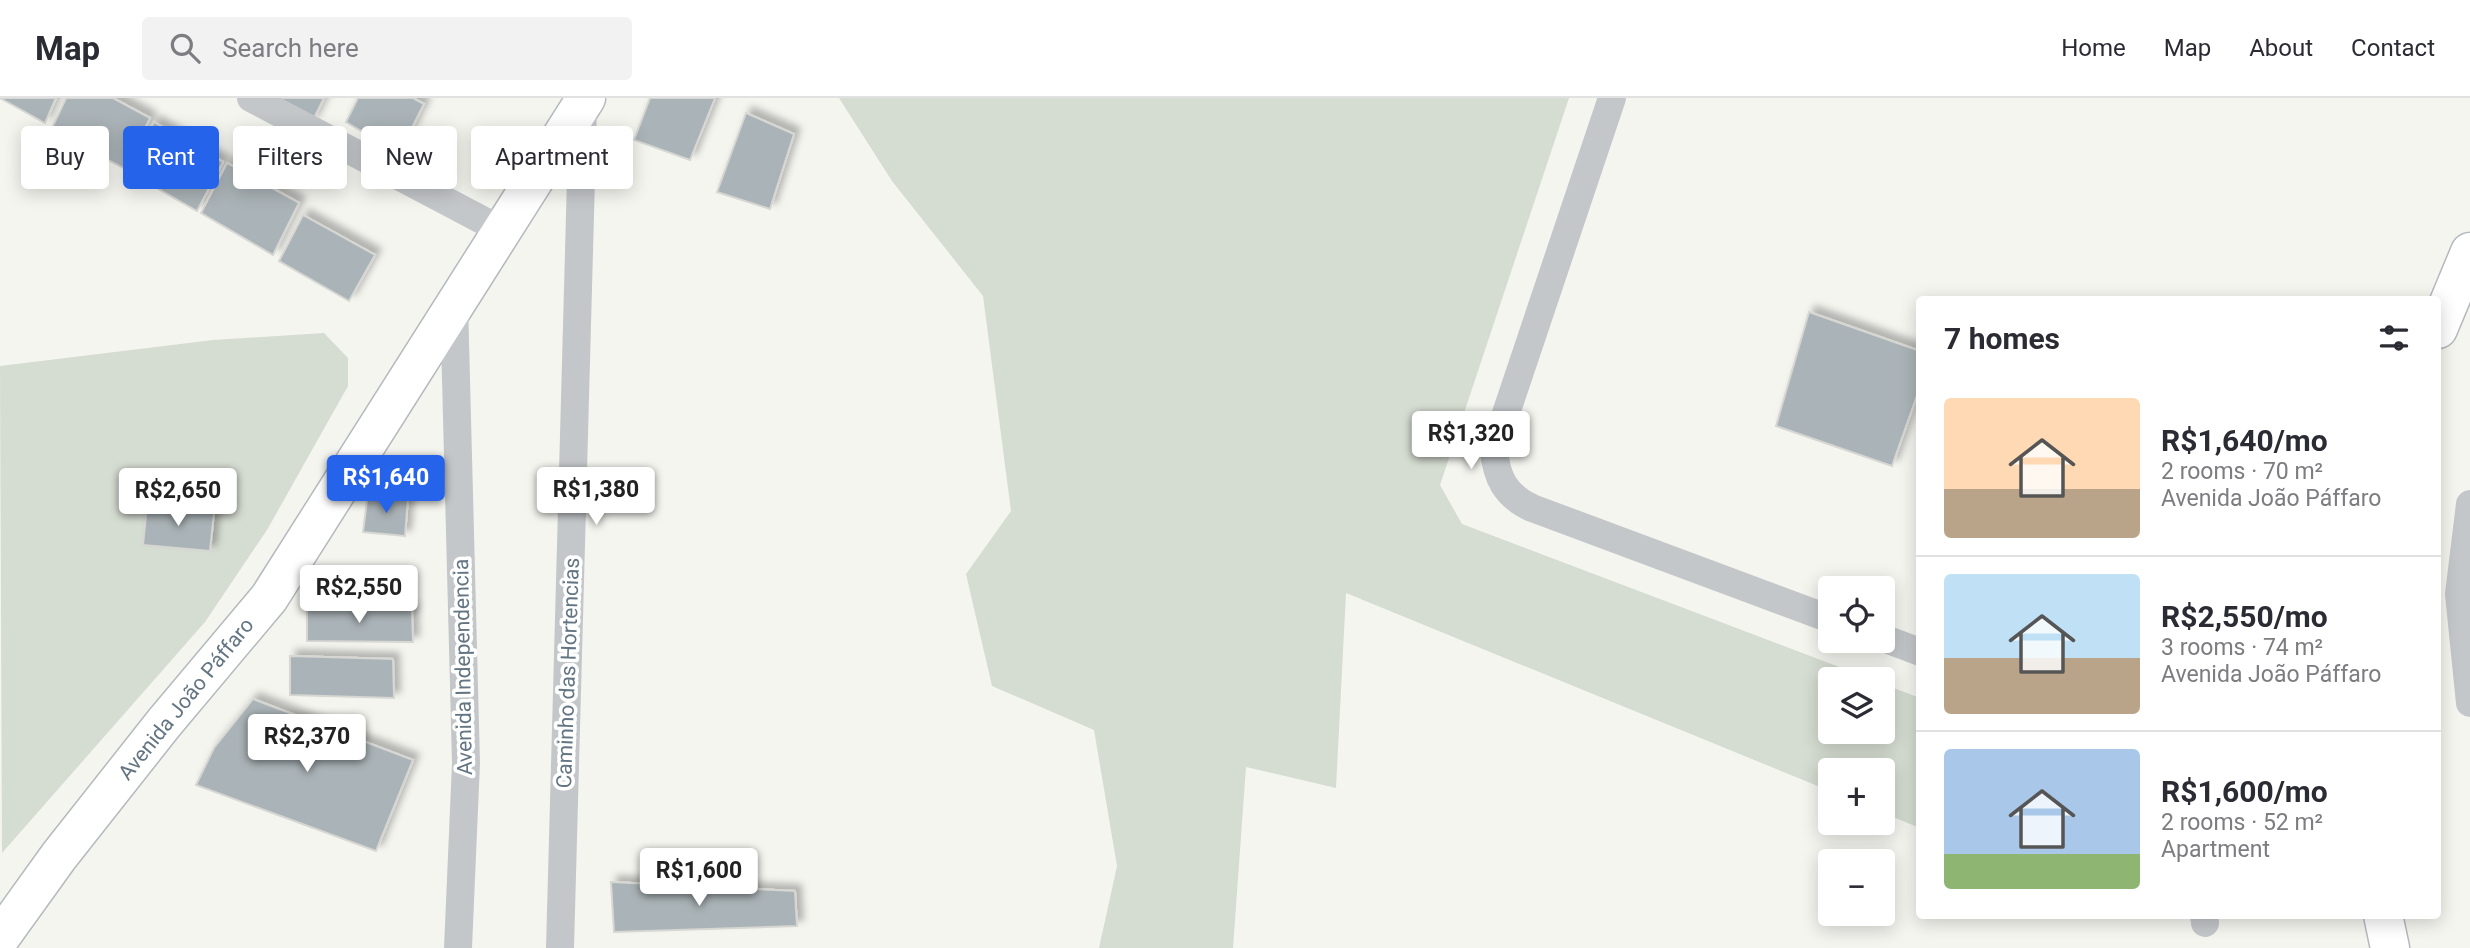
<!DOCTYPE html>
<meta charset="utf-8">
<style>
body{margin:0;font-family:Roboto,sans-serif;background:#f2f2f3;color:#2b2b33;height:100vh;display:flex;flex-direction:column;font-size:26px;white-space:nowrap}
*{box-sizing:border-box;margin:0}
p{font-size:23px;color:#7c7c81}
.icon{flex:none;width:38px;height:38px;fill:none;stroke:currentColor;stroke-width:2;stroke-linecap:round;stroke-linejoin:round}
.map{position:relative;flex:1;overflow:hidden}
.side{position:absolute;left:1916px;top:198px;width:525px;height:623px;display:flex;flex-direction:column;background:#fff;border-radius:7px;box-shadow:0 4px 18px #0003}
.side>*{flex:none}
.hud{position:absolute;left:21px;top:28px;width:665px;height:63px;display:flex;gap:14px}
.tools{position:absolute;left:1818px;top:478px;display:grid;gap:14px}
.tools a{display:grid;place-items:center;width:77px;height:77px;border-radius:7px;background:#fff;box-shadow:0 4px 18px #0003;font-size:35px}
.price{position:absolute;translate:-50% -60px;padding:0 16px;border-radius:7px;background:#fff;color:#222;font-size:23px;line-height:46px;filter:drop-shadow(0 2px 4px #0008)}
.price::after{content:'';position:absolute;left:50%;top:42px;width:21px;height:16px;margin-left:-10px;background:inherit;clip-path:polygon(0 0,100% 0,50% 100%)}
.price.current{background:#2563eb;color:#fff}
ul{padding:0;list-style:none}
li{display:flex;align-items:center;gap:21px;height:175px;padding:0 28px}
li+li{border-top:2px solid #e1e1e2}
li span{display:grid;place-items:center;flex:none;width:196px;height:140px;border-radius:7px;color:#555}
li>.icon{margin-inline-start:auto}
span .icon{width:84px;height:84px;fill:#fffc;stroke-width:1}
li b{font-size:30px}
h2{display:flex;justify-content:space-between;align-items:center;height:84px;padding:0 28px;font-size:30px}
.tag{padding:0 24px;border-radius:7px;background:#fff;box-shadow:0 4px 18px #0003;font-size:24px;line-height:63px}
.tag.current{background:#2563eb;color:#fff}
header{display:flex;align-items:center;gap:42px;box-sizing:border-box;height:98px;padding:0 35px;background:#fff;border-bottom:2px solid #e1e1e2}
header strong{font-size:33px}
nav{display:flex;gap:38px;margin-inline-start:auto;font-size:24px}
.search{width:490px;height:63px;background:#f2f2f3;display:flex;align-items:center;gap:18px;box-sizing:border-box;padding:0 24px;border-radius:7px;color:#7c7c81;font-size:26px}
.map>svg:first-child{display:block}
.green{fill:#d5dcd1}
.building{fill:#aab3b7;stroke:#d6d6d3;stroke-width:2;filter:url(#shadow)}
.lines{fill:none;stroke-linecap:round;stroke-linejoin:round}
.primary-casing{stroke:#b4b9bc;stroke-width:41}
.street{stroke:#c4c7ca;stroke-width:28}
.primary{stroke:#fff;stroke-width:38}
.labels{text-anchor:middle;stroke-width:7;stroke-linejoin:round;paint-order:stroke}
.street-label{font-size:21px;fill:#637582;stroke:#fff}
</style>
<header>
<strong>Map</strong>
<div class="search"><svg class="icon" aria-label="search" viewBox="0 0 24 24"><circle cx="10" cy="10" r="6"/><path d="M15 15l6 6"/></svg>Search here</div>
<nav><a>Home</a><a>Map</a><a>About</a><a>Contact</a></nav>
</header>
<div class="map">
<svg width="2470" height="850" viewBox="0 0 2470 850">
<defs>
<filter id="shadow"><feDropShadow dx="6" dy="-6" stdDeviation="3.5" flood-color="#0004"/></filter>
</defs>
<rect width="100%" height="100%" fill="#f5f5f0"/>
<g class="green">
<path d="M839,0H1569L1440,387L1462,426L1871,581H1830V634H1883V586L1920,600V730L1883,715V672H1830V693L1346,495L1336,690L1246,669L1233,850H1099L1117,768L1094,632L992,588L966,476L1011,413L983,198L892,83Z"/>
<path d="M324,235L348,260V288L267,432L205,524L2,755L0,268L213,242Z"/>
</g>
<g class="building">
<path d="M0,0H56L45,25Z"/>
<path d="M66,0H113L150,20L125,71L51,32Z"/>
<path d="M270,0H324L312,24Z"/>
<path d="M358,0H413L424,6L399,55L346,24Z"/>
<path d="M650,0H715L690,62L634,42Z"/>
<path d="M746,15L794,36L770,111L717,94Z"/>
<path d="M154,24L223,64L197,113L129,74Z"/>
<path d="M227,65L299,105L273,157L201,115Z"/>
<path d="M303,117L375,157L349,203L279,163Z"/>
<path d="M1809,214L1920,253V289L1892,368L1776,328Z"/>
<path d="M368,395L408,400L405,438L363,434Z"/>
<path d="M147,407L214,415L210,453L143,447Z"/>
<path d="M307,509L412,512L413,544L307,543Z"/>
<path d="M290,558L393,561L394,600L290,597Z"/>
<path d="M253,601L413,662L376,753L196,687L214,650Z"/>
<path d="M611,784L795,793L797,828L614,834Z"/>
</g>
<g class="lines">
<g class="primary-casing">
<g id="primary">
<path d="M2438,231L2470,154"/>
<path d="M2383,817L2390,850"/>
<path d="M0,840L59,758L164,625L269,500L586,0"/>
</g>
</g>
<g class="street">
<path d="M251,0L501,132"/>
<path d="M1612,0L1494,351C1496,380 1506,398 1532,410L1830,521"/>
<path d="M454,204L466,665L458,850"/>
<path d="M2470,406L2459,496L2470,605"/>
<path d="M1883,540L1920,554"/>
<path d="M2204,817L2205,825"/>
<path d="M560,850L583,7"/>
</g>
<use href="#primary" class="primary"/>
</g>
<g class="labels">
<g class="street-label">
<text transform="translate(463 569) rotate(-91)" y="7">Avenida Independencia</text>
<text transform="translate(568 575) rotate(-88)" y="7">Caminho das Hortencias</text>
<text transform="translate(186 601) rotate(-51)" y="7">Avenida João Páffaro</text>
</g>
</g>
</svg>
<div class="tools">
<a><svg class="icon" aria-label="locate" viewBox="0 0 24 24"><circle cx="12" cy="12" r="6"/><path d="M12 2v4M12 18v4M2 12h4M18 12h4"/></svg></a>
<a><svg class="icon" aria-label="layers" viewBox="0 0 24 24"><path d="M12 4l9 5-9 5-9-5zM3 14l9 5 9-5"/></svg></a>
<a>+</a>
<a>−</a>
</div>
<b class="price" style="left:1471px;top:373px">R$1,320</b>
<b class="price current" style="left:386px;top:417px">R$1,640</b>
<b class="price" style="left:596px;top:429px">R$1,380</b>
<b class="price" style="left:178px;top:430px">R$2,650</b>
<b class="price" style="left:359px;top:527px">R$2,550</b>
<b class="price" style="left:307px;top:676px">R$2,370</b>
<b class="price" style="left:699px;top:810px">R$1,600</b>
<div class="hud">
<a class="tag">Buy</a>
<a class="tag current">Rent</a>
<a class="tag">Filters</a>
<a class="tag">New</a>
<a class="tag">Apartment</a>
</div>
<section class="side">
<h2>7 homes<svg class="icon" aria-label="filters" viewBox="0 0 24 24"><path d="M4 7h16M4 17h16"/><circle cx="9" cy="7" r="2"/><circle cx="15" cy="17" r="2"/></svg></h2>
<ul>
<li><span style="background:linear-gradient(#ffd9b3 65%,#b9a48a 0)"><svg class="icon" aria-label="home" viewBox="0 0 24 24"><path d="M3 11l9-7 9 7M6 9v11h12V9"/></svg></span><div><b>R$1,640/mo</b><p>2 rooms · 70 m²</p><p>Avenida João Páffaro</p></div></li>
<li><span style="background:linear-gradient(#bfe0f5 60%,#b9a48a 0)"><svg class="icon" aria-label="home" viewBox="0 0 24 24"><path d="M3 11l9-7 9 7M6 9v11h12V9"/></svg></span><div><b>R$2,550/mo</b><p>3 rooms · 74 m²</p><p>Avenida João Páffaro</p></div></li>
<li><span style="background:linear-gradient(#a9c7e8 75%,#8fb573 0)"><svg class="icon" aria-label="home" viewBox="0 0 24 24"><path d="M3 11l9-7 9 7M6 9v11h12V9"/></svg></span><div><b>R$1,600/mo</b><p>2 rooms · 52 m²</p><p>Apartment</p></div></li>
</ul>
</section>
</div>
